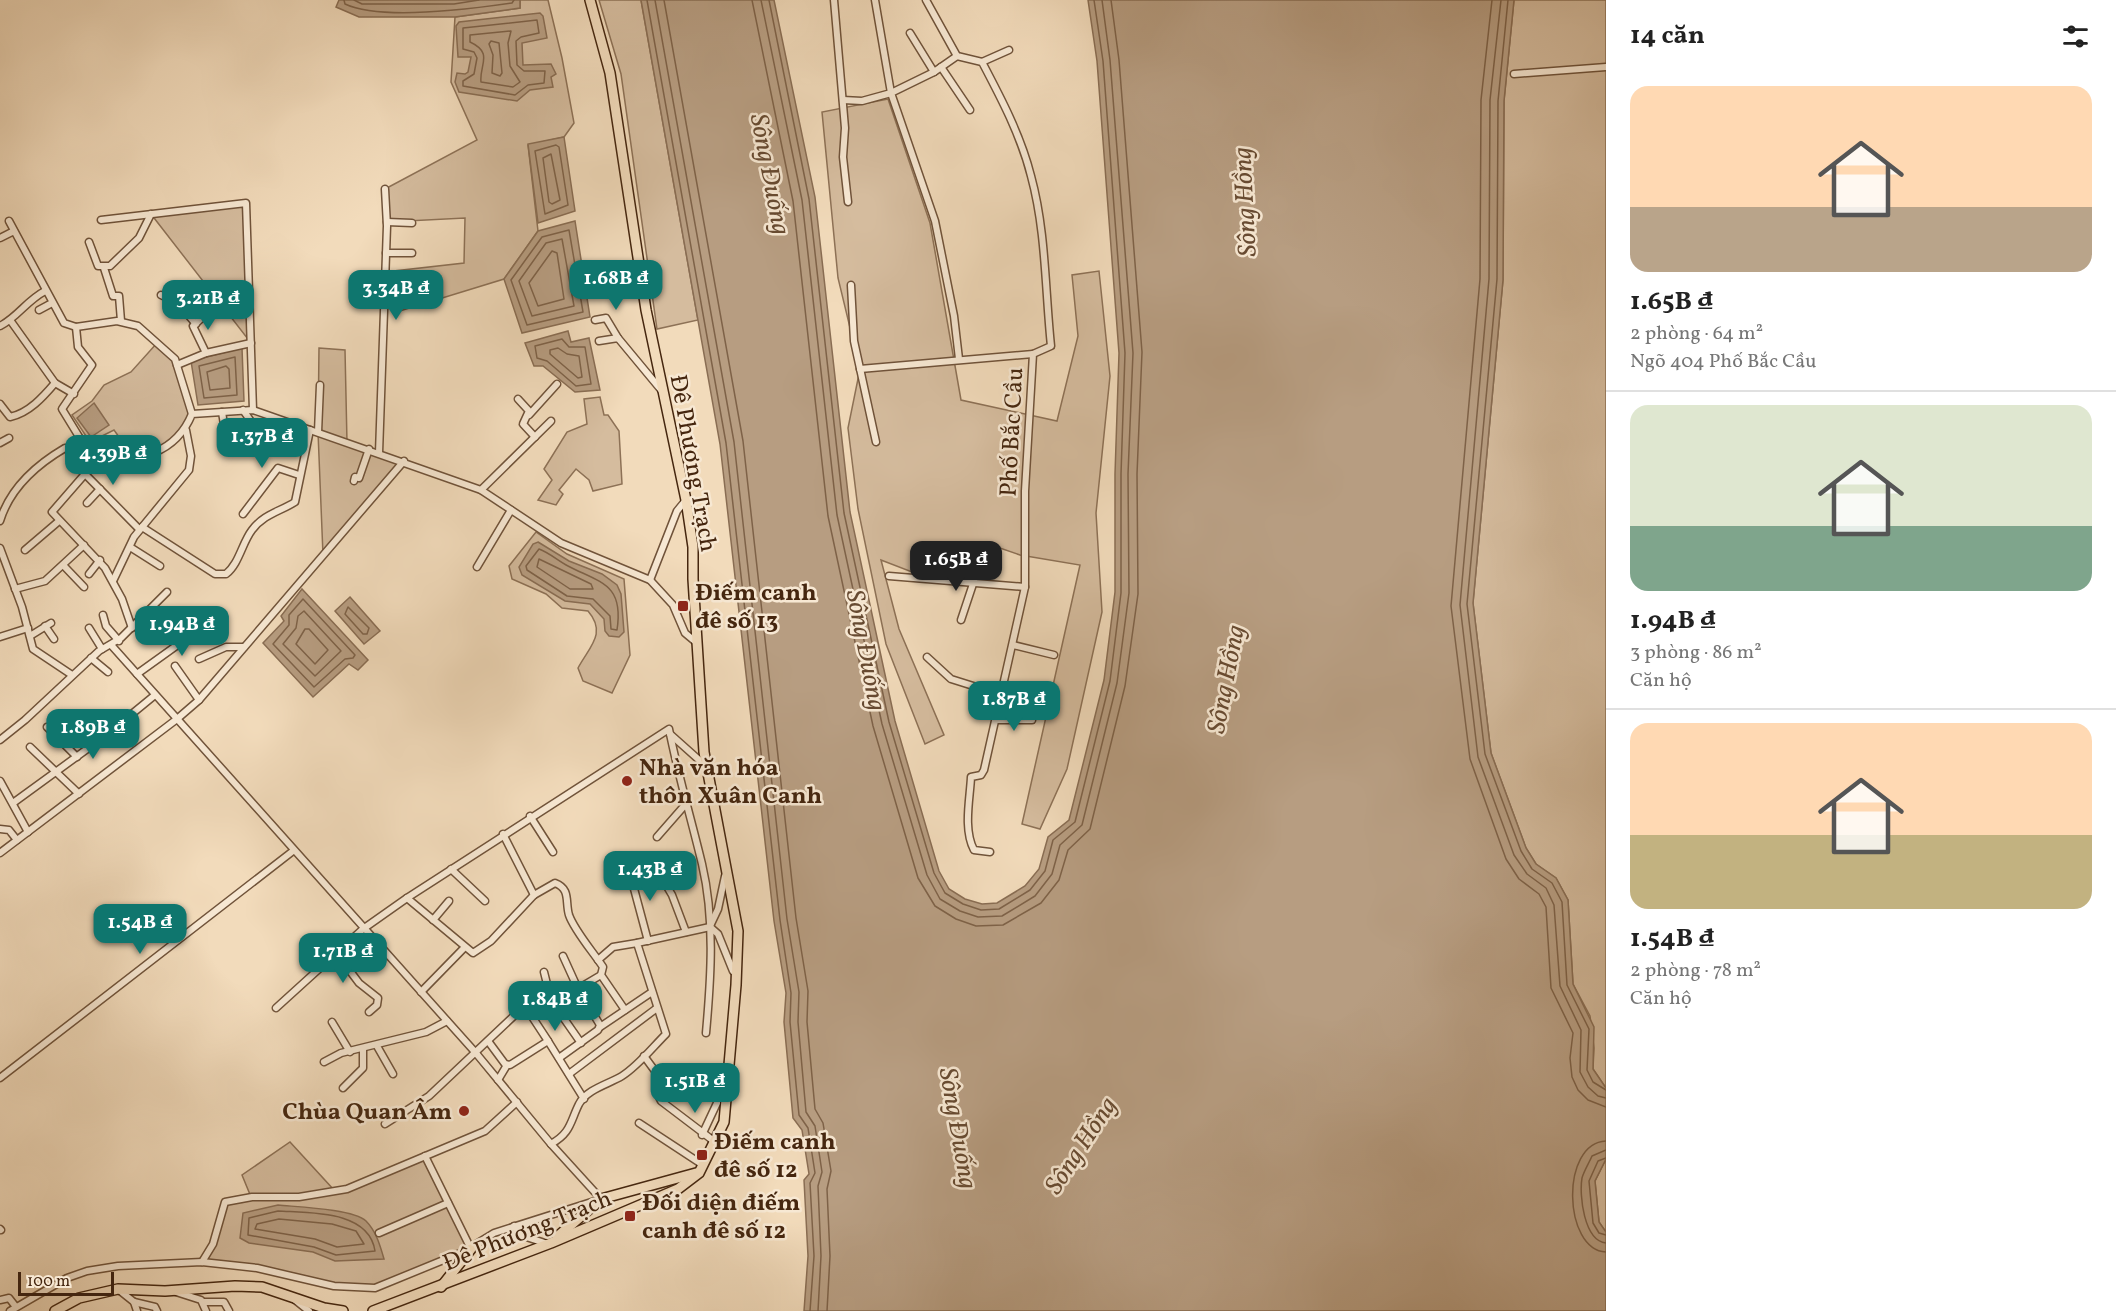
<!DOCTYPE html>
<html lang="vi">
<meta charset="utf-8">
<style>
body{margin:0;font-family:Vollkorn,serif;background:#f6f6f6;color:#222;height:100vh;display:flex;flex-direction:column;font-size:22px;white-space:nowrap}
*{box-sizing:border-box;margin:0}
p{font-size:20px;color:#767676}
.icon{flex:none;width:33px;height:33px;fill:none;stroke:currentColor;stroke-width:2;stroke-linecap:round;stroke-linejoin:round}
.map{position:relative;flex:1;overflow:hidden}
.side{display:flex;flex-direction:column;background:#fff;width:510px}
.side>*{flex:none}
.scale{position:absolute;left:18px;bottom:15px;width:96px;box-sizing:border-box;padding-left:6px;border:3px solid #45260f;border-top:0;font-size:16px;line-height:21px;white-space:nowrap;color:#45260f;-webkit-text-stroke:4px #f7e8d3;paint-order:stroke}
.price{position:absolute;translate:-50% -51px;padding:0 14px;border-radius:12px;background:#0f766e;color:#fff;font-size:20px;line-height:39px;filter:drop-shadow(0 2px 3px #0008)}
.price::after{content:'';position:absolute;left:50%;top:36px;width:18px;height:14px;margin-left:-9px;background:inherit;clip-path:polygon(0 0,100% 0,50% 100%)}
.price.selected{background:#222;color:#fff}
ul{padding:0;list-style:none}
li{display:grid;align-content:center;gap:12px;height:318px;padding:0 24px}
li+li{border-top:2px solid #e0e0e0}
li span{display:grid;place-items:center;height:186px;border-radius:18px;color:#555}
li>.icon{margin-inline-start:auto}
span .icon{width:108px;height:108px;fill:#fffc;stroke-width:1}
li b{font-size:26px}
h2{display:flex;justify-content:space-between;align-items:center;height:72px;padding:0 24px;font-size:26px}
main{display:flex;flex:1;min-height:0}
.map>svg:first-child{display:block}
.green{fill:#d5bc9e;stroke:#8d7156;stroke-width:1.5}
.water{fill:#b79d81;stroke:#896d53;stroke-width:1.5}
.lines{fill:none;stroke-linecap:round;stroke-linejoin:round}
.shore{stroke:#7e6248;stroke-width:1.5}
.minor-casing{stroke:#70533a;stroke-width:9}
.primary-casing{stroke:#45260f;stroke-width:12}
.minor{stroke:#f7e8d3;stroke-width:6}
.primary{stroke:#f2dbbb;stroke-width:9}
.poi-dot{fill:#8f2418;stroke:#f7e8d3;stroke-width:2}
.labels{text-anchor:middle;stroke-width:5;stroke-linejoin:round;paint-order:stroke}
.street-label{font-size:24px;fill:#45260f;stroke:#f7e8d3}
.poi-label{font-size:24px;font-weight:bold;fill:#45260f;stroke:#f7e8d3;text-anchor:start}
.water-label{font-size:26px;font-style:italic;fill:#674a31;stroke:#f7e8d3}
</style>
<main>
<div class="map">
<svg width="1606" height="1311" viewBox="0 0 1606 1311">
<rect width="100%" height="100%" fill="#f2dbbb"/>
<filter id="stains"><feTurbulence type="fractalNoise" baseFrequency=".00333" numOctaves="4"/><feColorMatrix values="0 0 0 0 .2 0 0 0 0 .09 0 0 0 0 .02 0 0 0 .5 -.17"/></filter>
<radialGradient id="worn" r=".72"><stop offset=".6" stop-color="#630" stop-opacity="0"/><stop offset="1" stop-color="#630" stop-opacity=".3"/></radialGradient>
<g class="green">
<path d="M520,0H548L562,58L574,123L564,137L528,145L538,231L504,279L400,311L385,299V272L464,263L465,218L387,222L385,189L477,140L451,82L455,17L520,8Z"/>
<path d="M599,0H641L698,320L657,329L621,74Z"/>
<path d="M1514,0H1606V1088L1593,1069L1594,1048L1590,1016L1573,984L1568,900L1556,878L1536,864L1526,848L1491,753L1473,603L1503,280L1504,101Z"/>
<path d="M888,99L930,223L961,400L1057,421L1078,336L1072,275L1099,271L1110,376L1096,513L1102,612L1067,769L1040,829L1022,824L1080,565L1020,555L1000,548L912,572L881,560L899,629L944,735L925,744L886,644L858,509L848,428L860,369L838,278L822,112Z"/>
<path d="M246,203L251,343L151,214Z"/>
<path d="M157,343L175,359L192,414L170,444L134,458L114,430L90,442L72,415L92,401L104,385L131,372Z"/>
<path d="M319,348L345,350L347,442L404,461L323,555L318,432Z"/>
<path d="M600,397L604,415H608L619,431L622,484L593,491L589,480L576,469L559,490L563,494L556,505L538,500L552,480L544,469L567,432L587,424L584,399Z"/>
<path d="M536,532L567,554L624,579L630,655L612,693L583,681L578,668C590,646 607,633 588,611L562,608L546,594L512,579L509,566Z"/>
<path d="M290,1142L335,1191L425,1156L471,1249L375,1288H356L202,1262L213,1244L225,1202L251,1197L242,1175Z"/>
<path d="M1606,1159V1232L1599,1222L1595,1181Z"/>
</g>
<g class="water">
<path d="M339,0H520V8L455,17H359L336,7Z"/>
<path d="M641,0H774L815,197L850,512L895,721L939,871L949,889L965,899L982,904L997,903L1025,886L1039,869L1048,837L1069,820L1104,680L1115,592V474L1119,353L1097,61L1088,0H1514L1504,101L1503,280L1473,603L1491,753L1526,848L1536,864L1556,878L1568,900L1573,984L1594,1027L1593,1069L1606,1088V1159L1595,1181L1599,1222L1606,1232V1311H804L808,1256L804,1180L809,1174L802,1130L793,1118L784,1022L786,993L774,921L720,444Z"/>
<path d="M540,13L543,16L547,38L522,43L523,65L551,64L556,74L551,77L553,87L530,90L517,101L459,92L455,82L457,73L465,74L468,72L471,57H458L456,26L459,22Z"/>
<path d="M564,137L575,211L538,223L528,144Z"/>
<path d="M575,221L590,317L522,333L504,279L538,231Z"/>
<path d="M568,331L571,342L589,338L600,390L575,392L543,366H534L525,343Z"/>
<path d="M242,348L244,401L198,405L191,361Z"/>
<path d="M94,403L109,425L91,437L77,418Z"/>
<path d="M538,542L569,561L602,574L617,585L621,594L624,632L619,637L609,636L605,631L604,619L590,604L565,601L522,575L519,567L533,544Z"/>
<path d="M302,589L368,660L358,670L349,664L313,697L263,643L284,621L281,616Z"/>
<path d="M350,597L380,631L364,644L335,611Z"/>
<path d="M278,1205C297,1207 353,1209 366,1221C376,1231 380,1245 384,1259L335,1261L313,1252L249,1243L240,1238L243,1213Z"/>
</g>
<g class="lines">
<g class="shore">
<path d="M344,0L345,4C381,21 471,9 512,3L514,0"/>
<path d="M354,0L362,4H454L479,0"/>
<path d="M647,0L726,443L780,920L791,993L790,1022L799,1115L808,1128L815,1173L810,1183L814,1256L810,1311"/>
<path d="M655,0L734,442L787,919L799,992L798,1022L806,1112L815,1126L822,1172L818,1186L821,1256L818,1311"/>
<path d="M664,0L743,441L796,918L808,991L807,1022L815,1109L823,1123L831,1171L827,1189L830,1256L827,1311"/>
<path d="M752,0L793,201L828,516L873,726L918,878L935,906L956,919L976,926L1003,925L1041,903L1059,880L1068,850L1090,829L1125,686L1138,594L1137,474L1142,352L1119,60L1111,0"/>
<path d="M761,0L802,200L837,515L882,724L927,875L940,899L960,911L978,917L1002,916L1035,896L1052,874L1060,845L1082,825L1117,683L1129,593L1128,474L1133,353L1110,60L1102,0"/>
<path d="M769,0L809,199L844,513L889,722L934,873L945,893L963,904L981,910L999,909L1030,890L1045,871L1053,840L1075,822L1110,681L1121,593V474L1125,353L1103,61L1094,0"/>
<path d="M1492,0L1481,100L1480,279L1451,606L1470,759L1506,859L1519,879L1539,894L1546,907L1551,988L1573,1033L1570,1058L1572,1077L1578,1090L1588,1100L1606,1107"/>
<path d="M1501,0L1490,100L1489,279L1460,605L1478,757L1514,855L1527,874L1546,888L1554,905L1560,986L1581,1030L1580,1072L1588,1087L1598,1096L1606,1098"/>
<path d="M1508,0L1498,101L1497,279L1467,604L1485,754L1521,851L1532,869L1552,883L1562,902L1567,985L1589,1029L1587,1070L1593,1082L1606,1090"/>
<path d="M537,20L539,33L521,37L516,41L517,65L524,71H545L544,83L528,85L515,95L463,86V81L474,74L477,58L474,52L463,49V28Z"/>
<path d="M511,31L508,43L510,66L520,82L513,87L481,82C479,65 494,53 470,42V35Z"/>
<path d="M491,41L499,43L502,73L500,76L492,73L493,55L489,44Z"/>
<path d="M556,145L559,147L568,205L545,214L535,151Z"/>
<path d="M551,154L560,200L552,204L549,202L543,158Z"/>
<path d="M569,230L583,312L527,325L511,280L542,237Z"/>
<path d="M562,239L574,306L532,316L519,281L546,243Z"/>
<path d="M552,251L557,253L564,299L538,306L529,283Z"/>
<path d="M562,339L569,347H585L591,384L576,386L547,361L537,358L535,346Z"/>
<path d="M558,348L567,354L579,356L582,377L578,378L550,354V350Z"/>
<path d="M235,357L237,395L204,398L199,366Z"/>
<path d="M226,366L229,369L230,388L210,390L207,372Z"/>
<path d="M539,549C550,553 558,561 568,566C601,583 624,584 617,630L611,629L610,616L593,599L567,596L527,570L526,566Z"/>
<path d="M539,559L591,584L593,589H570L537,567Z"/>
<path d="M303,599L355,655L353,658L345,659L314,687L273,644L289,625V615Z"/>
<path d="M348,607L369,628L367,634H363L345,614Z"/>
<path d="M304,611L341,651L315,676L283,644L296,628L298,616Z"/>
<path d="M305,629H309L328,650L315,664L296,644Z"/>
<path d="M1606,1141C1560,1143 1563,1250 1606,1252"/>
<path d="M1606,1150L1592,1156C1589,1163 1584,1171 1582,1178C1579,1195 1584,1241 1606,1243"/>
<path d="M1606,1158L1598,1161L1589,1181L1593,1223L1599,1233L1606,1235"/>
<path d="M278,1211C310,1213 369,1210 375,1251L336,1255L314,1247L248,1235L249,1218Z"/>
<path d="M279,1219L332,1224L356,1231L364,1244L337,1247L315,1239L255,1229L257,1224Z"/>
</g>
<g class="minor-casing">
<g id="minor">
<path d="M834,0L845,128L843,157L848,202"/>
<path d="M926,0L957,56L982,62C1001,98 1021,136 1031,176C1046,231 1045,289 1051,346L1033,354L1025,491V587L984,770L981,775L971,777C970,799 963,829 974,850L990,852"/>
<path d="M910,33L934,72"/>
<path d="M957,56L934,72L891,93L935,221L954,316L959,359"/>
<path d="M982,62L1009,50"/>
<path d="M941,67L970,110"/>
<path d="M1514,74L1606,67"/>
<path d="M843,100L862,101L891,93L875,0"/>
<path d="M101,220L246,203L253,410"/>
<path d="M9,221L64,323L76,327L117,321L138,326L175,359L192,414"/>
<path d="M387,222L412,223"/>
<path d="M0,238L14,231"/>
<path d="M89,242L98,266H110L139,238L151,214"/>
<path d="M386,253H412"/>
<path d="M104,268L113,296H119L121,321"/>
<path d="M851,285L854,341L876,442"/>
<path d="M161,295L178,303L196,324"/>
<path d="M39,310L52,303"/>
<path d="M10,320L55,383L74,394"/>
<path d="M595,320L606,318L618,338"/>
<path d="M0,326C18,317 26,301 45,291"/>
<path d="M599,341L618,338L662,391"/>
<path d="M206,353L193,326L203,317V311L211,305"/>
<path d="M177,365L206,353L251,343"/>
<path d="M860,369L1033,354"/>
<path d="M518,399L529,411L523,424L535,437"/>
<path d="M0,404L10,417C29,413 43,397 55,383"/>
<path d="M243,410L264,440"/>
<path d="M222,412L226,437L235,449"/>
<path d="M529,415L557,384"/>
<path d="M318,432L320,385"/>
<path d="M0,443L9,438"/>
<path d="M74,450L81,440L62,409L92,365L78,347L76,327"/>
<path d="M74,450L85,474L139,529"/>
<path d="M379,453L387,226L385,189"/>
<path d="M80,465C125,459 172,463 192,414L253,410L481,490L561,543L650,580L673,605L685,633L697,643"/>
<path d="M85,474L52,512L105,568L122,599L132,628"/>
<path d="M354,481L355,477L359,478L369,449"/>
<path d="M481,490L551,421"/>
<path d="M87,503L100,489"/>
<path d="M243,514L278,468L299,475"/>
<path d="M0,521C10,488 36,465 65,448L74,450"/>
<path d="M142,527L215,574H226C239,564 242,543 252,530C264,514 279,512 295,502L310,430"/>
<path d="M130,547L160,566"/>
<path d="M0,548L22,607L33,649L72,675"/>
<path d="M25,550L59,521"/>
<path d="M63,565L84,587"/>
<path d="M477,567L511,510"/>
<path d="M89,574L100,560"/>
<path d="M889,576L1025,587"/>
<path d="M650,580L677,511L686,500"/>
<path d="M113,581L134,537L189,470L191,456L186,430"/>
<path d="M15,589L45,581L84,545"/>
<path d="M103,615L106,626L119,641"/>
<path d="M961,620L974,581"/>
<path d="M45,626L54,639"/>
<path d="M89,628L102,649"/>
<path d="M30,636L51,623"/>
<path d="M0,637L28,628"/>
<path d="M1013,645L1054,655"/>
<path d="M927,657L951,679L1002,695"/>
<path d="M91,658L108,672"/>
<path d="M199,659L226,647H244"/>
<path d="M175,666L199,700"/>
<path d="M137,674L183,641L172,627"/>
<path d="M996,720H1032"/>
<path d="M47,727L77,757"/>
<path d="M670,734L707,767"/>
<path d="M0,740L25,720L99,651L121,638L167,592"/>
<path d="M30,747L79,794"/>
<path d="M0,781L28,832"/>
<path d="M13,803L105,736L155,695"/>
<path d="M530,816L553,852"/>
<path d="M0,829L9,830L17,840"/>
<path d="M503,834L534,895L555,883C571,889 565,902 569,915C574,930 593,952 603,967L601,975L625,1010"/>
<path d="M657,837L685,805"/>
<path d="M0,853L177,719L199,700L404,461"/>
<path d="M451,869L485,901"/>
<path d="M610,870L615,881L630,877"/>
<path d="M629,870L648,941"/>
<path d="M659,873L672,895L686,932"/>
<path d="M407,898L473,953L491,941L534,895"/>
<path d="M433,920L449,901"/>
<path d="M710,926L718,909L725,876"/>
<path d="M331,957L347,967L359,983L378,998L377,1005L369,1012"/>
<path d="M598,960L613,947L637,943"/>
<path d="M544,972L551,1000L581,1043"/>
<path d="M421,992L464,948"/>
<path d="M276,1008L363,929L407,898L669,729C678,775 691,818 702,864C715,919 711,977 706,1033"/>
<path d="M527,1009L548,1041"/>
<path d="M332,1022L350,1052"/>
<path d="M600,1027L652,992"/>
<path d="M488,1041L505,1064L510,1065L548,1041L584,1099"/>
<path d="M377,1046L393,1074"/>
<path d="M644,1056L655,1071L674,1087L688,1080"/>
<path d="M559,1058L598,1030L600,1025L578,989L563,956"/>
<path d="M324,1062L341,1053L426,1032L447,1021"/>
<path d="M569,1074L657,1008"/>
<path d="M0,1078L293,851"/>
<path d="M498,1080L507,1065"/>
<path d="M670,1085L659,1097L661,1101L715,1142"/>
<path d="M343,1088L363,1068V1049"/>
<path d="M639,1123L703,1165"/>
<path d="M385,1124L429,1096L517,1013L574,991L601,975"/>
<path d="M702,1135L717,1103"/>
<path d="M551,1144C571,1133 570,1122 579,1104C587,1089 609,1084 622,1076C638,1066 652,1048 666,1034L637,943L710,927L718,934L733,971"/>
<path d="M425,1156L471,1249"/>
<path d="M514,1226L520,1235L548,1244"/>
<path d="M0,1229L1,1230"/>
<path d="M379,1233L448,1203"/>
<path d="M202,1262L213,1244L225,1202L252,1197H299L347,1189L485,1131L517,1102"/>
<path d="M119,1290L134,1302L137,1311"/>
<path d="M176,1292L201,1300L206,1311"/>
<path d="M0,1300L9,1298L16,1307"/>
<path d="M295,1300L309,1311"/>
<path d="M134,1302L155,1307L157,1311"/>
<path d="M203,1302H224L229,1311"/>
<path d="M10,1311L67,1278L87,1271L118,1266L202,1262L257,1268L334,1286L375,1288L463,1252L494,1233L601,1199L551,1144L475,1052L112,646"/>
</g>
</g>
<g class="primary-casing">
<g id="primary">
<path d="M557,1237L601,1199L696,1173"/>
<path d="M441,1287L471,1249"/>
<path d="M55,1311L79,1298L118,1289L165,1291L235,1286L262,1287L324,1308L343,1311"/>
<path d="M373,1311L551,1243L678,1189L699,1173L724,1122L736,985L738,931L704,752L693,579V547L686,500L646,310L610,73L590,0"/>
</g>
</g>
<use href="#minor" class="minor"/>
<use href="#primary" class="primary"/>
</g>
<g class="poi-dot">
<rect x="677" y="600" width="12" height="12" rx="3"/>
<circle cx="627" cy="781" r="6"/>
<circle cx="464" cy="1111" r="6"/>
<rect x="696" y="1149" width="12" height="12" rx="3"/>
<rect x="624" y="1210" width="12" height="12" rx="3"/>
</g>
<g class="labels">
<g class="street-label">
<text transform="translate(1011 432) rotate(-87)" y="8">Phố Bắc Cầu</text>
<text transform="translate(694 463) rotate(80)" y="8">Đê Phương Trạch</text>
<text transform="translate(527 1230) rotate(-22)" y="8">Đê Phương Trạch</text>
</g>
<g class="poi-label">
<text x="695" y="600">Điếm canh<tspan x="695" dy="28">đê số 13</tspan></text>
<text x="639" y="775">Nhà văn hóa<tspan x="639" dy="28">thôn Xuân Canh</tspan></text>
<text x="452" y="1119" text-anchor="end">Chùa Quan Âm</text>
<text x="714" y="1149">Điếm canh<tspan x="714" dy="28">đê số 12</tspan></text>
<text x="642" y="1210">Đối diện điếm<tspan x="642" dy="28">canh đê số 12</tspan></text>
</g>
<g class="water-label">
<text transform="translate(771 174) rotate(79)" y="9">Sông Đuống</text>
<text transform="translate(1244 202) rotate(-93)" y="9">Sông Hồng</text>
<text transform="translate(867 650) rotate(79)" y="9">Sông Đuống</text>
<text transform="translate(1225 679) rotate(-79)" y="9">Sông Hồng</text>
<text transform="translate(959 1128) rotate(80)" y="9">Sông Đuống</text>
<text transform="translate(1080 1145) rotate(-57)" y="9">Sông Hồng</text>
</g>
</g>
<rect width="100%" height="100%" filter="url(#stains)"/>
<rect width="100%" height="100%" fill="url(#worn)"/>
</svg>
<div class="scale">100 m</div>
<b class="price" style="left:616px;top:311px">1.68B ₫</b>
<b class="price" style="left:396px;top:321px">3.34B ₫</b>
<b class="price" style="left:208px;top:331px">3.21B ₫</b>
<b class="price" style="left:262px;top:469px">1.37B ₫</b>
<b class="price" style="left:113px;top:486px">4.39B ₫</b>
<b class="price selected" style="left:956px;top:592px">1.65B ₫</b>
<b class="price" style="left:182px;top:657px">1.94B ₫</b>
<b class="price" style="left:1014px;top:732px">1.87B ₫</b>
<b class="price" style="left:93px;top:760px">1.89B ₫</b>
<b class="price" style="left:650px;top:902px">1.43B ₫</b>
<b class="price" style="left:140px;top:955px">1.54B ₫</b>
<b class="price" style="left:343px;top:984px">1.71B ₫</b>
<b class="price" style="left:555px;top:1032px">1.84B ₫</b>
<b class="price" style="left:695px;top:1114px">1.51B ₫</b>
</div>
<section class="side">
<h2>14 căn<svg class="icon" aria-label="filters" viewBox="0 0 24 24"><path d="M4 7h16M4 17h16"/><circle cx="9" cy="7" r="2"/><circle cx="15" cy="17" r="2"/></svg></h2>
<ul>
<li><span style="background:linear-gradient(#ffd9b3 65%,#b9a48a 0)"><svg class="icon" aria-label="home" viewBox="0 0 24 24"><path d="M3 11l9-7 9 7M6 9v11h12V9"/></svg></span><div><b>1.65B ₫</b><p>2 phòng · 64 m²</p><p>Ngõ 404 Phố Bắc Cầu</p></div></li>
<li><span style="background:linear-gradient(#dfe7d0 65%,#7fa58c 0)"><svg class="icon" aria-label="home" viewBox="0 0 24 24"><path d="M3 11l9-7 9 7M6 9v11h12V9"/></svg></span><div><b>1.94B ₫</b><p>3 phòng · 86 m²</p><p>Căn hộ</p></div></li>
<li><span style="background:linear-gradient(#ffd9b3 60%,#c2b280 0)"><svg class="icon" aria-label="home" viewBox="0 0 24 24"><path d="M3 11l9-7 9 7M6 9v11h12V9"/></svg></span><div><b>1.54B ₫</b><p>2 phòng · 78 m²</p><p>Căn hộ</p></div></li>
</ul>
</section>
</main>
